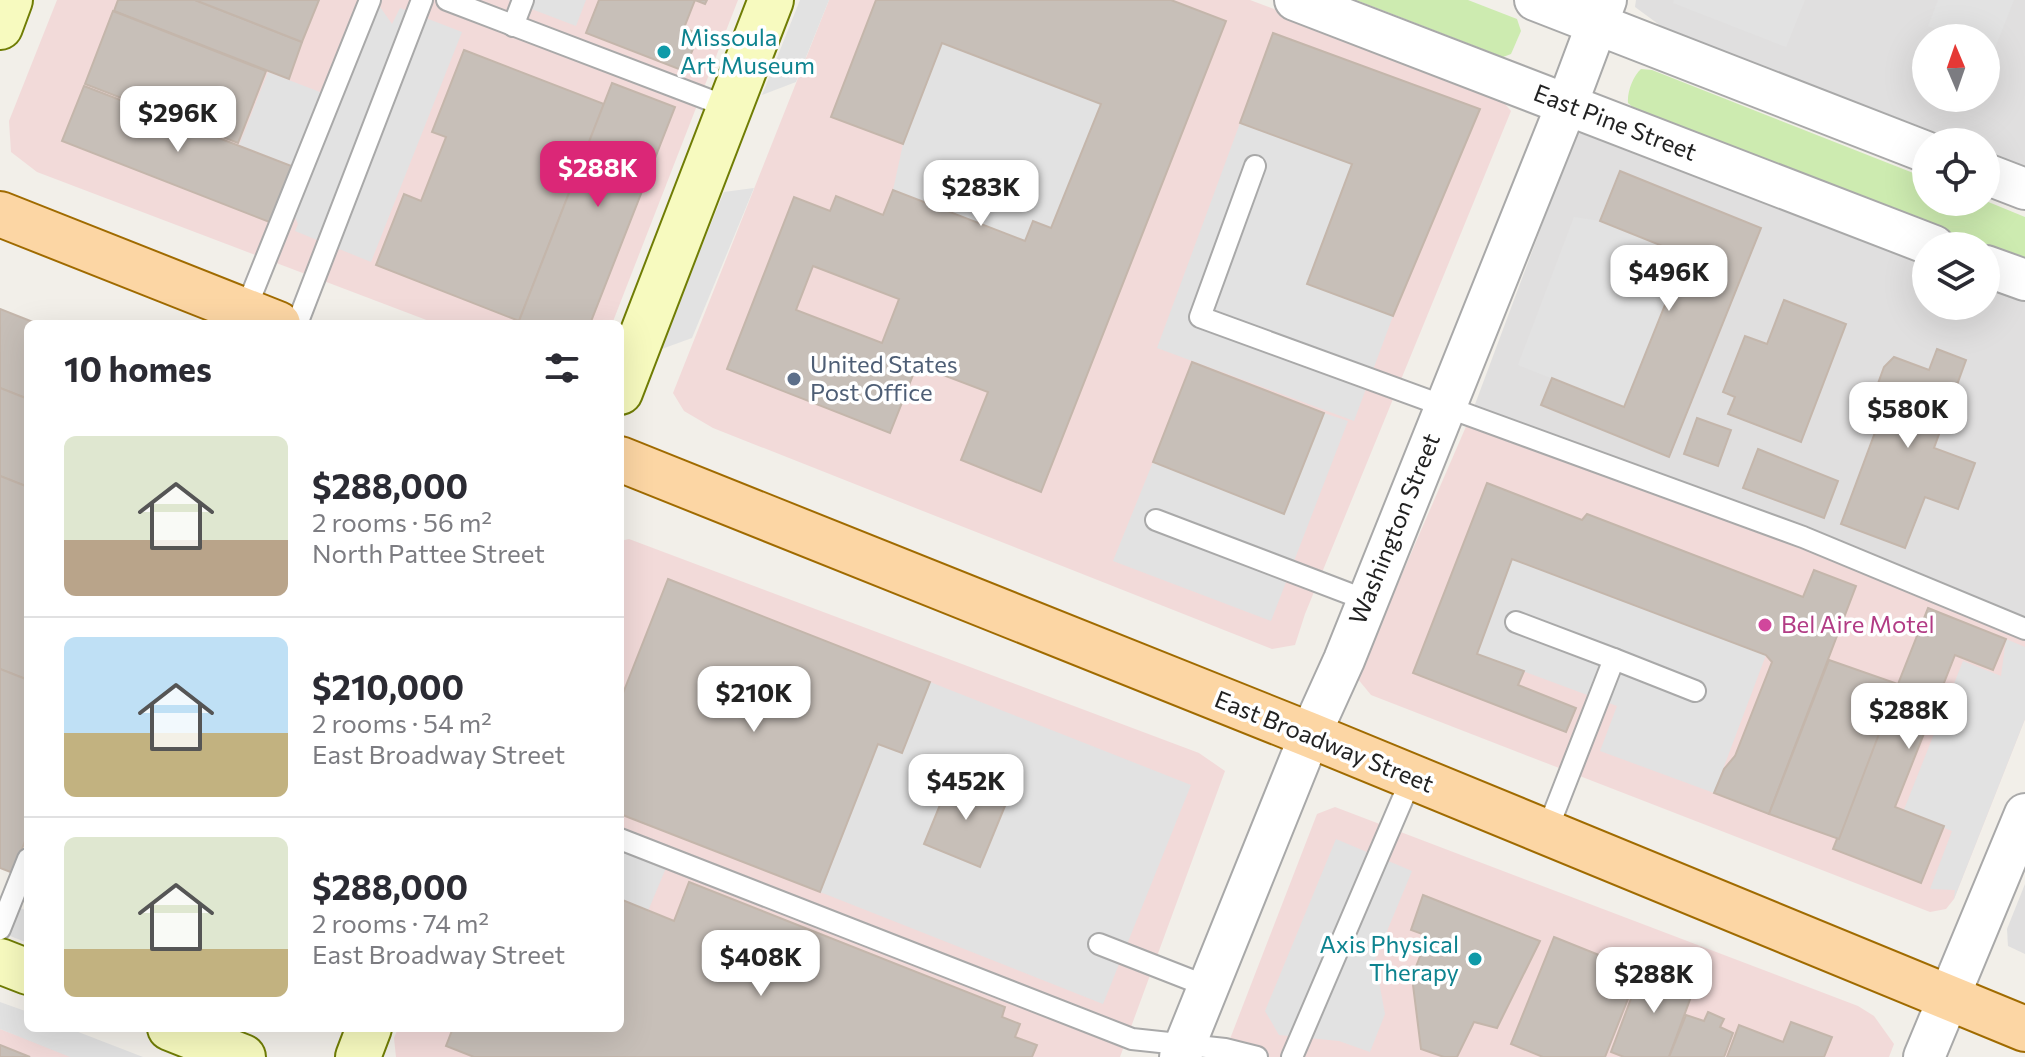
<!DOCTYPE html>
<meta charset="utf-8">
<style>
body{margin:0;font-family:Commissioner,sans-serif;background:#f7f7f7;color:#2b2b33;height:100vh;display:flex;flex-direction:column;font-size:30px;white-space:nowrap}
*{box-sizing:border-box;margin:0}
p{font-size:26px;color:#7c7c81}
.icon{flex:none;width:44px;height:44px;fill:none;stroke:currentColor;stroke-width:2;stroke-linecap:round;stroke-linejoin:round}
.map{position:relative;flex:1;overflow:hidden}
.details{position:absolute;left:24px;top:320px;width:600px;height:712px;display:flex;flex-direction:column;background:#fff;border-radius:12px;box-shadow:0 8px 32px #0002}
.details>*{flex:none}
.needle{width:52px;rotate:358deg}
.controls{position:absolute;left:1912px;top:24px;display:grid;gap:16px}
.controls a{display:grid;place-items:center;width:88px;height:88px;border-radius:50%;background:#fff;box-shadow:0 8px 32px #0002;font-size:40px}
.price{position:absolute;translate:-50% -68px;padding:0 18px;border-radius:16px;background:#fff;color:#222;font-size:26px;line-height:52px;filter:drop-shadow(0 2px 4px #0008)}
.price::after{content:'';position:absolute;left:50%;top:48px;width:24px;height:18px;margin-left:-12px;background:inherit;clip-path:polygon(0 0,100% 0,50% 100%)}
.price.on{background:#db2777;color:#fff}
ul{padding:0;list-style:none}
li{display:flex;align-items:center;gap:24px;height:200px;padding:0 40px}
li+li{border-top:2px solid #e1e1e2}
li span{display:grid;place-items:center;flex:none;width:224px;height:160px;border-radius:12px;color:#555}
li>.icon{margin-inline-start:auto}
span .icon{width:96px;height:96px;fill:#fffc;stroke-width:1}
li b{font-size:34px}
h2{display:flex;justify-content:space-between;align-items:center;height:96px;padding:0 40px;font-size:34px}
.map>svg:first-child{display:block}
.residential{fill:#e0dfdf;fill-rule:evenodd}
.commercial{fill:#f2dad9}
.grass{fill:#cdebb0}
.parking{fill:#e2e2e2}
.building{fill:#c7bfb8;stroke:#c4b6ab;stroke-width:2;fill-rule:evenodd}
.lines{fill:none;stroke-linecap:round;stroke-linejoin:round}
.lane-casing{stroke:#a9a9a9;stroke-width:24}
.street-casing{stroke:#a9a9a9;stroke-width:44}
.secondary-casing{stroke:#707d05;stroke-width:48}
.primary-casing{stroke:#a06b00;stroke-width:48}
.lane{stroke:#fff;stroke-width:20}
.street{stroke:#fff;stroke-width:40}
.secondary{stroke:#f7fabf;stroke-width:44}
.primary{stroke:#fcd6a4;stroke-width:44}
.culture-dot{fill:#0f9aa8;stroke:#fff;stroke-width:3}
.service-dot{fill:#5c6f8a;stroke:#fff;stroke-width:3}
.hotel-dot{fill:#d1479c;stroke:#fff;stroke-width:3}
.labels{text-anchor:middle;stroke-width:7;stroke-linejoin:round;paint-order:stroke}
.culture-label{font-size:24px;fill:#0d838f;stroke:#fff;text-anchor:start}
.street-label{font-size:24px;fill:#222;stroke:#fff}
.service-label{font-size:24px;fill:#4e5e75;stroke:#fff;text-anchor:start}
.hotel-label{font-size:24px;fill:#b23c85;stroke:#fff;text-anchor:start}
</style>
<div class="map">
<svg width="2025" height="1057" viewBox="0 0 2025 1057">
<rect width="100%" height="100%" fill="#f2efe9"/>
<g class="residential">
<path d="M1636,0H2025V167L1986,152V142H1961L1665,29L1635,7ZM1926,38H1986V98H1926Z"/>
<path d="M1594,130L1926,260V306H1986V283L2025,299V629L1471,415L1576,134Z"/>
<path d="M2025,884V954L2008,946L2007,929Z"/>
</g>
<g class="commercial">
<path d="M57,0H738L612,324H437L37,172L11,152L9,121Z"/>
<path d="M829,0H1250L1496,93L1511,111L1305,614L1295,645L1272,649L713,428L684,411L673,393Z"/>
<path d="M1471,415L2025,629V719L1954,899L1946,909L1930,912L1371,695L1357,678Z"/>
<path d="M629,539L1199,753L1225,771L1120,1057H396L394,1038L398,1028H620V541Z"/>
<path d="M1335,807L1858,1006L1874,1016L1894,1044L1889,1057H1223L1317,814Z"/>
<path d="M0,1029L74,1057H0Z"/>
</g>
<g class="grass">
<path d="M1356,0H1468L1517,19L1521,31L1511,54L1503,57Z"/>
<path d="M1641,69L1652,70L1926,178V202L1986,201L2025,217V262L1635,109L1628,103C1627,92 1633,76 1641,69Z"/>
</g>
<g class="parking">
<path d="M508,0H586L576,26Z"/>
<path d="M800,0H829L796,82L762,95Z"/>
<path d="M1674,0H1805L1786,47L1673,3Z"/>
<path d="M1938,0H2014L1994,51L1986,48V38H1960L1928,26Z"/>
<path d="M378,4L392,24L400,8L462,32L371,262L295,231L298,224L293,213L309,172L239,145L268,72L338,99Z"/>
<path d="M942,43L1101,104L1051,228L1033,221L1025,241L893,190L903,144Z"/>
<path d="M1240,123L1352,164L1307,284L1393,316L1354,421L1157,348Z"/>
<path d="M754,188L692,338L659,350L724,192Z"/>
<path d="M1574,217L1600,221L1685,255L1624,407L1518,365Z"/>
<path d="M1324,413L1348,421L1271,621L1113,561L1153,462L1284,513Z"/>
<path d="M1512,559L1766,655L1714,793L1600,751L1617,706L1477,654Z"/>
<path d="M2006,639L2025,647V719L1954,899L1955,890L1930,889L1952,831L1903,812L1963,661L2001,676Z"/>
<path d="M930,682L1191,785L1103,1004L820,892L878,744L902,753Z"/>
<path d="M1336,839L1412,871L1375,960L1385,1014L1370,1052L1339,1041L1279,1035L1265,1011Z"/>
<path d="M620,848L666,868L648,911L620,900Z"/>
<path d="M0,900L28,911V943L0,932Z"/>
<path d="M0,1002L28,1012V1028H68L143,1057H70L0,1029Z"/>
</g>
<g class="building">
<path d="M118,0H195L302,42L289,79L114,11Z"/>
<path d="M195,0H319L302,42Z"/>
<path d="M599,0H707L705,4L695,0L684,28L699,34L684,71L586,33Z"/>
<path d="M876,0H1171L1226,21L1041,492L961,460L988,392L917,365L890,433L727,369L794,197L830,211L836,196L883,215L893,190L1025,241L1033,221L1051,228L1101,104L942,43L903,144L831,117ZM813,266L899,299L882,343L796,310Z"/>
<path d="M113,11L266,71L238,143L85,84Z"/>
<path d="M1273,33L1480,109L1393,316L1307,284L1352,164L1240,123Z"/>
<path d="M464,50L604,104L519,321L376,265L404,194L421,201L446,137L432,132Z"/>
<path d="M612,83L675,107L590,324H527L519,321Z"/>
<path d="M84,86L294,167L272,223L62,141Z"/>
<path d="M1620,171L1761,228L1669,457L1541,405L1552,378L1624,407L1685,255L1600,221Z"/>
<path d="M1784,300L1846,324L1801,442L1728,414L1735,397L1723,392L1745,336L1767,344Z"/>
<path d="M0,309L38,324H28V399L0,388Z"/>
<path d="M1937,349L1966,360L1934,448L1975,463L1958,509L1925,497L1905,548L1841,524L1877,427L1864,422L1884,367L1894,357L1929,370Z"/>
<path d="M1192,362L1324,413L1284,514L1153,462Z"/>
<path d="M0,388L28,399V487L0,476Z"/>
<path d="M1697,418L1731,430L1718,466L1684,454Z"/>
<path d="M1758,449L1838,481L1824,518L1743,488Z"/>
<path d="M0,476L28,487V680L0,669Z"/>
<path d="M1487,483L1582,520L1587,514L1803,597L1814,570L1856,586L1769,814L1714,793L1724,769L1735,756L1772,662L1766,655L1512,559L1477,654L1524,671L1518,685L1576,708L1566,732L1413,673Z"/>
<path d="M668,579L930,682L902,753L878,744L820,892L620,814V701Z"/>
<path d="M1928,608L2006,639L1993,670L1955,655L1895,807L1944,826L1921,883L1833,849Z"/>
<path d="M1829,660L1898,684L1839,839L1769,814Z"/>
<path d="M0,669L28,680V833L13,873L0,868Z"/>
<path d="M951,778L1007,801L980,867L924,844Z"/>
<path d="M689,882L1005,1007L1002,1017L1020,1024L1015,1037L1037,1045L1032,1057H474L446,1046L453,1028H620V899L674,921Z"/>
<path d="M1423,895L1540,941L1497,1028L1474,1022L1457,1057H1444L1421,1049L1412,977L1428,936L1411,930Z"/>
<path d="M1554,937L1639,971L1605,1057H1543L1511,1044Z"/>
<path d="M1644,964L1696,983L1669,1057H1624L1611,1052Z"/>
<path d="M1708,1012L1724,1019L1720,1027L1733,1033L1724,1057H1669L1686,1015L1704,1021Z"/>
<path d="M1791,1022L1832,1037L1824,1057H1727L1739,1025L1783,1042Z"/>
<path d="M0,1045L30,1057H0Z"/>
</g>
<g class="lines">
<g class="lane-casing">
<g id="lane">
<path d="M447,0L728,107"/>
<path d="M513,26L523,0"/>
<path d="M1255,166L1200,317L1803,537L2025,629"/>
<path d="M243,316L370,0"/>
<path d="M297,324L422,0"/>
<path d="M1156,520L1366,600"/>
<path d="M1516,622L1614,659"/>
<path d="M1546,833L1614,659L1695,691"/>
<path d="M620,839L1132,1039L1225,1049L1257,1057"/>
<path d="M0,929L28,859"/>
<path d="M1099,944L1209,987"/>
<path d="M1292,1057L1412,777"/>
</g>
</g>
<g class="street-casing">
<g id="street">
<path d="M1295,0L1934,246"/>
<path d="M1535,0L1926,152"/>
<path d="M1986,174L2025,189"/>
<path d="M1986,266L2025,280"/>
<path d="M1180,1057L1310,735L1344,660L1567,104L1606,0"/>
<path d="M1924,1057L2025,814"/>
</g>
</g>
<g class="secondary-casing">
<g id="secondary">
<path d="M0,27L10,0"/>
<path d="M620,392L771,0"/>
<path d="M0,961L28,972"/>
<path d="M170,1028L243,1057"/>
<path d="M358,1057L369,1028"/>
</g>
</g>
<g class="primary-casing">
<g id="primary">
<path d="M0,214L278,324"/>
<path d="M620,459L1310,735L2025,1029"/>
</g>
</g>
<use href="#lane" class="lane"/>
<use href="#street" class="street"/>
<use href="#secondary" class="secondary"/>
<use href="#primary" class="primary"/>
</g>
<g class="culture-dot">
<circle cx="664" cy="52" r="8"/>
<circle cx="1475" cy="959" r="8"/>
</g>
<circle class="service-dot" cx="794" cy="379" r="8"/>
<circle class="hotel-dot" cx="1765" cy="625" r="8"/>
<g class="labels">
<g class="culture-label">
<text x="680" y="46">Missoula<tspan x="680" dy="28">Art Museum</tspan></text>
<text x="1459" y="953" text-anchor="end">Axis Physical<tspan x="1459" dy="28">Therapy</tspan></text>
</g>
<g class="street-label">
<text transform="translate(1615 123) rotate(21)" y="8">East Pine Street</text>
<text transform="translate(1395 529) rotate(-68)" y="8">Washington Street</text>
<text transform="translate(1324 742) rotate(22)" y="8">East Broadway Street</text>
</g>
<g class="service-label">
<text x="810" y="373">United States<tspan x="810" dy="28">Post Office</tspan></text>
</g>
<g class="hotel-label">
<text x="1781" y="633">Bel Aire Motel</text>
</g>
</g>
</svg>
<div class="controls">
<a><svg class="needle" viewBox="-14 -14 28 28"><path d="M0-13l5 13h-10z" fill="#e53935"/><path d="M0 13l5-13h-10z" fill="#7c7c81"/></svg></a>
<a><svg class="icon" aria-label="locate" viewBox="0 0 24 24"><circle cx="12" cy="12" r="6"/><path d="M12 2v4M12 18v4M2 12h4M18 12h4"/></svg></a>
<a><svg class="icon" aria-label="layers" viewBox="0 0 24 24"><path d="M12 4l9 5-9 5-9-5zM3 14l9 5 9-5"/></svg></a>
</div>
<b class="price" style="left:178px;top:154px">$296K</b>
<b class="price on" style="left:598px;top:209px">$288K</b>
<b class="price" style="left:981px;top:228px">$283K</b>
<b class="price" style="left:1669px;top:313px">$496K</b>
<b class="price" style="left:1908px;top:450px">$580K</b>
<b class="price" style="left:754px;top:734px">$210K</b>
<b class="price" style="left:1909px;top:751px">$288K</b>
<b class="price" style="left:966px;top:822px">$452K</b>
<b class="price" style="left:761px;top:998px">$408K</b>
<b class="price" style="left:1654px;top:1015px">$288K</b>
<section class="details">
<h2>10 homes<svg class="icon" aria-label="filters" viewBox="0 0 24 24"><path d="M4 7h16M4 17h16"/><circle cx="9" cy="7" r="2"/><circle cx="15" cy="17" r="2"/></svg></h2>
<ul>
<li><span style="background:linear-gradient(#dfe7d0 65%,#b9a48a 0)"><svg class="icon" aria-label="home" viewBox="0 0 24 24"><path d="M3 11l9-7 9 7M6 9v11h12V9"/></svg></span><div><b>$288,000</b><p>2 rooms · 56 m²</p><p>North Pattee Street</p></div></li>
<li><span style="background:linear-gradient(#bfe0f5 60%,#c2b280 0)"><svg class="icon" aria-label="home" viewBox="0 0 24 24"><path d="M3 11l9-7 9 7M6 9v11h12V9"/></svg></span><div><b>$210,000</b><p>2 rooms · 54 m²</p><p>East Broadway Street</p></div></li>
<li><span style="background:linear-gradient(#dfe7d0 70%,#c2b280 0)"><svg class="icon" aria-label="home" viewBox="0 0 24 24"><path d="M3 11l9-7 9 7M6 9v11h12V9"/></svg></span><div><b>$288,000</b><p>2 rooms · 74 m²</p><p>East Broadway Street</p></div></li>
</ul>
</section>
</div>
